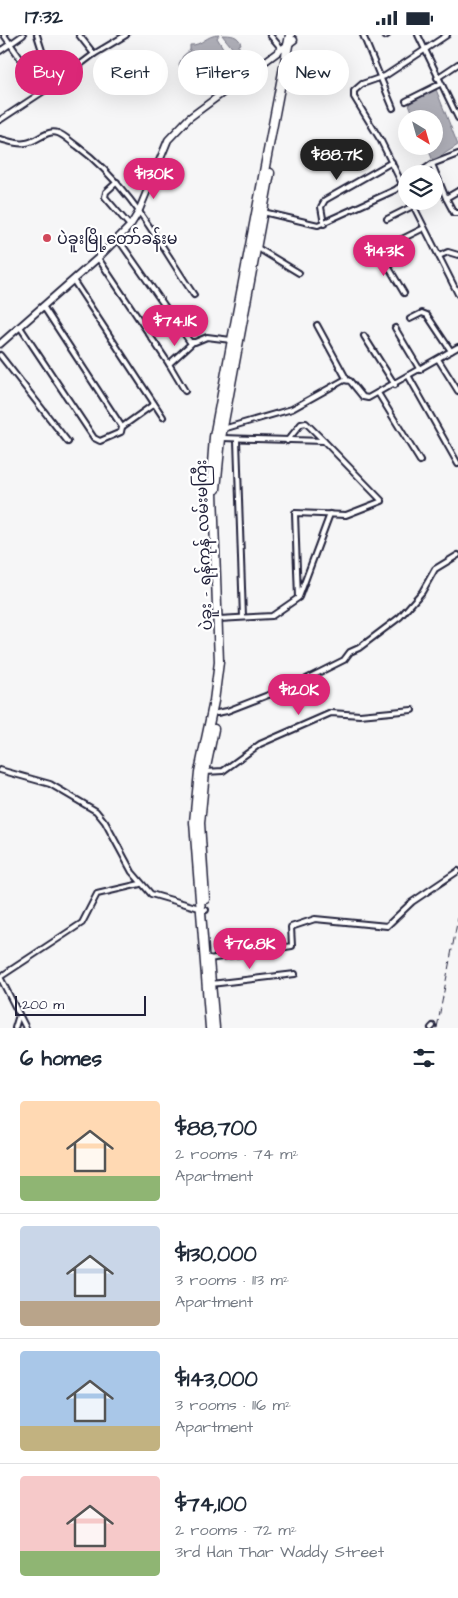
<!DOCTYPE html>
<meta charset="utf-8">
<style>
body{margin:0;font-family:"Architects Daughter","Noto Sans Myanmar",sans-serif;background:#f2f2f3;color:#1f2937;height:100vh;display:flex;flex-direction:column;font-size:19px;white-space:nowrap}
*{box-sizing:border-box;margin:0}
p{font-size:16px;color:#747a83}
.icon{flex:none;width:28px;height:28px;fill:none;stroke:currentColor;stroke-width:2;stroke-linecap:round;stroke-linejoin:round}
.map{position:relative;height:993px;overflow:hidden}
.sheet{display:flex;flex-direction:column;background:#fff;flex:1}
.sheet>*{flex:none}
.top-card{position:absolute;left:15px;top:15px;width:429px;height:45px;display:flex;gap:10px}
.needle{width:32px;rotate:143deg}
.controls{position:absolute;left:398px;top:75px;display:grid;gap:10px}
.controls a{display:grid;place-items:center;width:45px;height:45px;border-radius:50%;background:#fff;box-shadow:0 5px 20px #0002;font-size:25px}
.scale{position:absolute;left:15px;bottom:12px;width:131px;box-sizing:border-box;padding-left:5px;border:2px solid #22223b;border-top:0;font-size:14px;line-height:18px;white-space:nowrap;color:#22223b;-webkit-text-stroke:4px #fff;paint-order:stroke}
.price{position:absolute;translate:-50% -42px;padding:0 11px;border-radius:18px;background:#db2777;color:#fff;font-size:16px;line-height:32px;filter:drop-shadow(0 1px 2px #0008)}
.price::after{content:'';position:absolute;left:50%;top:30px;width:15px;height:11px;margin-left:-8px;background:inherit;clip-path:polygon(0 0,100% 0,50% 100%)}
.price.selected{background:#222;color:#fff}
ul{padding:0;list-style:none}
li{display:flex;align-items:center;gap:15px;height:125px;padding:0 20px}
li+li{border-top:1px solid #e0e1e3}
li span{display:grid;place-items:center;flex:none;width:140px;height:100px;border-radius:5px;color:#555}
li>.icon{margin-inline-start:auto}
span .icon{width:60px;height:60px;fill:#fffc;stroke-width:1}
li b{font-size:21px}
h2{display:flex;justify-content:space-between;align-items:center;height:60px;padding:0 20px;font-size:21px}
.pill{padding:0 18px;border-radius:22px;background:#fff;box-shadow:0 5px 20px #0002;font-size:18px;line-height:45px}
.pill.selected{background:#db2777;color:#fff}
.status{display:flex;justify-content:space-between;align-items:center;height:35px;padding:0 25px;background:#fff;direction:ltr}
.status svg{height:14px;fill:currentColor}
.map>svg:first-child{display:block}
.water{fill:#aeaeb7;stroke:#767685}
.lines{fill:none;stroke-linecap:round;stroke-linejoin:round}
.street-casing{stroke:#22223b;stroke-width:8}
.secondary-casing{stroke:#22223b;stroke-width:9}
.highway-casing{stroke:#22223b;stroke-width:11}
.street{stroke:#fff;stroke-width:4}
.secondary{stroke:#fff;stroke-width:5.5}
.highway{stroke:#fff;stroke-width:8}
.rail{stroke:#22223b;stroke-width:1;stroke-dasharray:8 4;stroke-linecap:butt}
.poi-dot{fill:#d1495b;stroke:#fff;stroke-width:2}
.labels{text-anchor:middle;stroke-width:4.5;stroke-linejoin:round;paint-order:stroke}
.poi-label{font-size:16px;fill:#22223b;stroke:#fff;text-anchor:start}
.street-label{font-size:16px;fill:#22223b;stroke:#fff}
</style>
<div class="status"><b>17:32</b><svg viewBox="0 0 49 12"><path d="M0 12V9h3v3zM5 12V6h3v6zM10 12V3h3v9zM15 12V0h3v12zM26 1h20v11H26zM47 4h2v5h-2z"/></svg></div>
<div class="map">
<svg width="458" height="993" viewBox="0 0 458 993">
<rect width="100%" height="100%" fill="#f6f6f7"/>
<filter id="ink" filterUnits="userSpaceOnUse"><feTurbulence type="fractalNoise" baseFrequency=".02" numOctaves="2"/><feDisplacementMap in="SourceGraphic" scale="10" xChannelSelector="R" yChannelSelector="G"/><feConvolveMatrix kernelMatrix="1 2 1 2 8 2 1 2 1" color-interpolation-filters="sRGB"/></filter>
<g filter="url(#ink)">
<g class="water">
<path d="M219,0L217,3L228,21L227,26L213,36L209,33V38L192,48L184,41L179,29L183,21L190,15V10C202,11 206,0 219,0Z"/>
<path d="M222,0C231,0 238,0 241,9L239,10V16L234,15Z"/>
<path d="M435,52L458,110L433,126L427,111H434V84H415L409,69Z"/>
</g>
<g class="lines">
<g class="street-casing">
<g id="street">
<path d="M4,0L43,56"/>
<path d="M37,0L53,50"/>
<path d="M79,0L94,19"/>
<path d="M270,0L281,13"/>
<path d="M363,0L393,73"/>
<path d="M418,0L458,83"/>
<path d="M385,1L387,0"/>
<path d="M0,16L23,0"/>
<path d="M437,43L458,29"/>
<path d="M406,66L440,49"/>
<path d="M0,85L53,50L94,19L126,0"/>
<path d="M0,104C9,106 17,110 26,108C37,107 47,94 58,98C64,100 71,107 77,111C128,148 159,208 194,260"/>
<path d="M432,129L446,163L458,156"/>
<path d="M418,139L432,129L458,119"/>
<path d="M117,147L106,157L105,162L130,191"/>
<path d="M406,157L381,106L354,62V56L362,49L385,41L447,0"/>
<path d="M446,163L454,178H458"/>
<path d="M411,166L458,259"/>
<path d="M263,177L318,190L395,155L406,147"/>
<path d="M387,184L413,171"/>
<path d="M324,189L321,172L325,165L392,127"/>
<path d="M118,204L190,307H195L207,302L231,305"/>
<path d="M256,212L299,238"/>
<path d="M379,216L404,258"/>
<path d="M372,219L424,193"/>
<path d="M439,221L448,217L458,220"/>
<path d="M98,223L169,329L185,356"/>
<path d="M73,245L163,382"/>
<path d="M410,284L422,278L427,280L451,316"/>
<path d="M317,290L347,345"/>
<path d="M20,292L94,403L100,406L121,397L122,392L43,271"/>
<path d="M395,293L420,335"/>
<path d="M364,301L395,350"/>
<path d="M0,320L68,407"/>
<path d="M438,324L458,356"/>
<path d="M169,329L192,308"/>
<path d="M409,342L458,429"/>
<path d="M378,358L420,426"/>
<path d="M122,392L154,369"/>
<path d="M223,394L292,374L344,345L350,346L363,362L368,363L458,312"/>
<path d="M237,405L243,582"/>
<path d="M287,406L301,389L306,388L324,406"/>
<path d="M299,562L330,479"/>
<path d="M219,584L272,581L298,563L295,478L346,480L382,466L324,406L222,403"/>
<path d="M217,678L227,676L294,650L344,625L350,617L359,613L400,582L422,557L435,534L458,520"/>
<path d="M0,735L50,749L96,776L105,787L132,837L151,859L206,875"/>
<path d="M205,737L223,736L260,709L331,678L360,680L412,675"/>
<path d="M209,924L292,911L291,892L315,884L387,891L412,867L458,836"/>
<path d="M0,942L82,888L97,859L140,849"/>
<path d="M0,942L26,993"/>
<path d="M211,949L295,939"/>
<path d="M15,993L19,980"/>
<path d="M431,993L433,991"/>
</g>
</g>
<g class="secondary-casing">
<path id="secondary" d="M0,309L98,223L130,191L138,178L168,105L189,83L294,5"/>
</g>
<g class="highway-casing">
<g id="highway">
<path d="M216,454L221,403L270,138"/>
<path d="M205,864L200,788L205,737L214,694"/>
<path d="M209,925L215,993"/>
<path d="M210,993L194,787L199,737L214,666L219,627L212,429L214,402L232,305L290,0"/>
</g>
</g>
<use href="#street" class="street"/>
<use href="#secondary" class="secondary"/>
<use href="#highway" class="highway"/>
<path class="rail" d="M437,993L458,883"/>
</g>
</g>
<circle class="poi-dot" cx="47" cy="203" r="5"/>
<g class="labels">
<g class="poi-label">
<text x="57" y="209">ပဲခူးမြို့တော်ခန်းမ</text>
</g>
<g class="street-label">
<text transform="translate(203 510) rotate(-92)" y="6">ပဲခူး - ရန်ကုန် လမ်းမကြီး</text>
</g>
</g>
</svg>
<div class="controls">
<a><svg class="needle" viewBox="-14 -14 28 28"><path d="M0-13l5 13h-10z" fill="#e53935"/><path d="M0 13l5-13h-10z" fill="#747a83"/></svg></a>
<a><svg class="icon" aria-label="layers" viewBox="0 0 24 24"><path d="M12 4l9 5-9 5-9-5zM3 14l9 5 9-5"/></svg></a>
</div>
<div class="scale">200 m</div>
<b class="price selected" style="left:337px;top:146px">$88.7K</b>
<b class="price" style="left:154px;top:165px">$130K</b>
<b class="price" style="left:384px;top:242px">$143K</b>
<b class="price" style="left:175px;top:312px">$74.1K</b>
<b class="price" style="left:299px;top:681px">$120K</b>
<b class="price" style="left:250px;top:935px">$76.8K</b>
<div class="top-card">
<a class="pill selected">Buy</a>
<a class="pill">Rent</a>
<a class="pill">Filters</a>
<a class="pill">New</a>
</div>
</div>
<section class="sheet">
<h2>6 homes<svg class="icon" aria-label="filters" viewBox="0 0 24 24"><path d="M4 7h16M4 17h16"/><circle cx="9" cy="7" r="2"/><circle cx="15" cy="17" r="2"/></svg></h2>
<ul>
<li><span style="background:linear-gradient(#ffd9b3 75%,#8fb573 0)"><svg class="icon" aria-label="home" viewBox="0 0 24 24"><path d="M3 11l9-7 9 7M6 9v11h12V9"/></svg></span><div><b>$88,700</b><p>2 rooms · 74 m²</p><p>Apartment</p></div></li>
<li><span style="background:linear-gradient(#c9d6e8 75%,#b9a48a 0)"><svg class="icon" aria-label="home" viewBox="0 0 24 24"><path d="M3 11l9-7 9 7M6 9v11h12V9"/></svg></span><div><b>$130,000</b><p>3 rooms · 113 m²</p><p>Apartment</p></div></li>
<li><span style="background:linear-gradient(#a9c7e8 75%,#c2b280 0)"><svg class="icon" aria-label="home" viewBox="0 0 24 24"><path d="M3 11l9-7 9 7M6 9v11h12V9"/></svg></span><div><b>$143,000</b><p>3 rooms · 116 m²</p><p>Apartment</p></div></li>
<li><span style="background:linear-gradient(#f6c9c9 75%,#8fb573 0)"><svg class="icon" aria-label="home" viewBox="0 0 24 24"><path d="M3 11l9-7 9 7M6 9v11h12V9"/></svg></span><div><b>$74,100</b><p>2 rooms · 72 m²</p><p>3rd Han Thar Waddy Street</p></div></li>
</ul>
</section>
